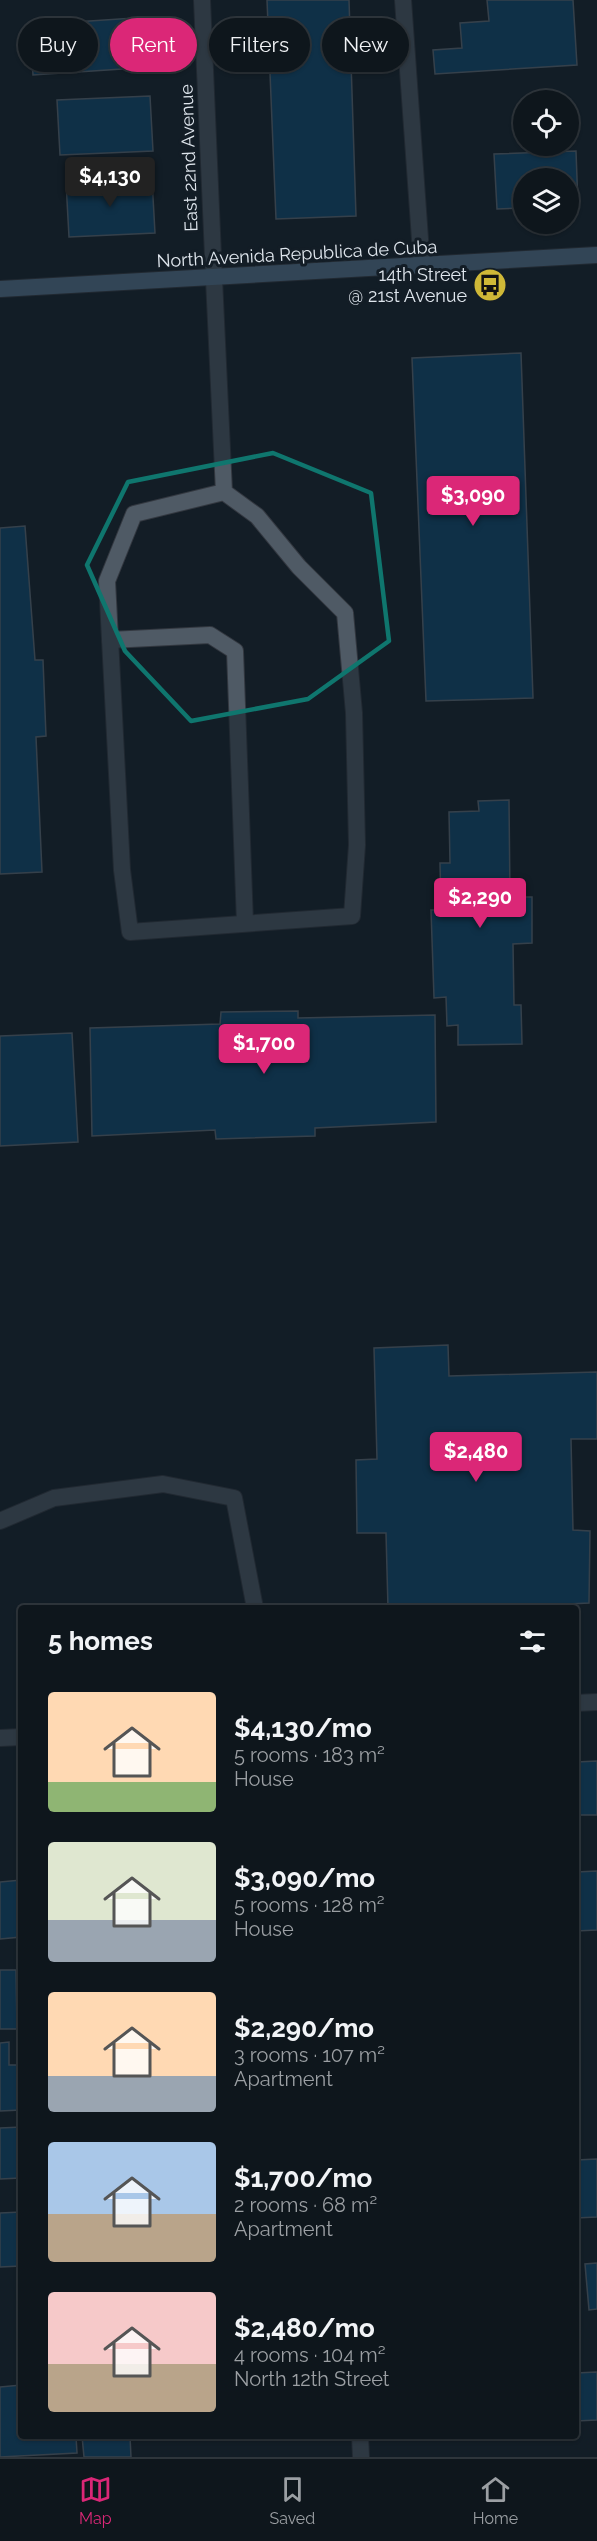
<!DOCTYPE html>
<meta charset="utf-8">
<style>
body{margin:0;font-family:Raleway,sans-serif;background:#1c2329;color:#f1f3f6;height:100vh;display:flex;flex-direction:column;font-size:22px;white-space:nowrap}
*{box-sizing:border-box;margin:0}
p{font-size:20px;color:#9b9fa3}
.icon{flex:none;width:33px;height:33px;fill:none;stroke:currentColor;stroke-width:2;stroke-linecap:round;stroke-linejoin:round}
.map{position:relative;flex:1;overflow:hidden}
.details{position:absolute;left:18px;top:1605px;width:561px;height:834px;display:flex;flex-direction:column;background:#0e161c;border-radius:6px;box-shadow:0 2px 4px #0004,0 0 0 2px #2e353b}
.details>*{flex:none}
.hud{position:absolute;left:18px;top:18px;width:561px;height:54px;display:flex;gap:12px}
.fabs{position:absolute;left:513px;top:90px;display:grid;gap:12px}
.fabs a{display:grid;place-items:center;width:66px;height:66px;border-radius:50%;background:#0e161c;box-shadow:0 2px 4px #0004,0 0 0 2px #2e353b;font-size:30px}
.price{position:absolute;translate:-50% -51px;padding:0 14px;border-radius:6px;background:#db2777;color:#fff;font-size:20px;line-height:39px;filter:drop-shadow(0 2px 3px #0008)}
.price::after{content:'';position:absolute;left:50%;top:36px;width:18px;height:14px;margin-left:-9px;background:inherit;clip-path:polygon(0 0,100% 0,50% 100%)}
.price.selected{background:#222;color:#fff}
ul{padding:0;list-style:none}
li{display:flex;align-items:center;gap:18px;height:150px;padding:0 30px}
li span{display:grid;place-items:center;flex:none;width:168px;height:120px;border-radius:6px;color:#555}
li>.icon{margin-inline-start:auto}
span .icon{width:72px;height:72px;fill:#fffc;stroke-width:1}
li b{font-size:26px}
h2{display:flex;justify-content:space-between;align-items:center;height:72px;padding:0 30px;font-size:26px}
.pill{padding:0 21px;border-radius:27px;background:#0e161c;box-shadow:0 2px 4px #0004,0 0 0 2px #2e353b;font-size:21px;line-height:54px}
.pill.selected{background:#db2777;color:#fff}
.tabs{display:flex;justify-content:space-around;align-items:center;height:84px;border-top:2px solid #2e353b;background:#0e161c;font-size:16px;color:#9b9fa3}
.tabs a{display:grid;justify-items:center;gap:3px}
.tabs .selected{color:#db2777}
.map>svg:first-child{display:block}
.building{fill:#0c4770;stroke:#606c77;stroke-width:1.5}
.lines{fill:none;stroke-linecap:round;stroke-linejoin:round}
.service-casing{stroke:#333840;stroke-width:18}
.minor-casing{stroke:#333840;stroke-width:18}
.secondary-casing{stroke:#333840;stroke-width:18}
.service{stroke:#4f5a65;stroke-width:16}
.minor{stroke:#4f5a65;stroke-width:16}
.secondary{stroke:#5a7791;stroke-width:16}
.marked{fill:none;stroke:#0f766e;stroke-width:4.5;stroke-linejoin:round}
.labels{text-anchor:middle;stroke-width:6;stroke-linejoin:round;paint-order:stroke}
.street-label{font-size:18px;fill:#dfe6ed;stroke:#131d26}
.poi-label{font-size:18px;fill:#dfe6ed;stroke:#131d26;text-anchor:end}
</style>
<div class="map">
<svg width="597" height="2457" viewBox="0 0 597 2457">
<rect width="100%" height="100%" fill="#131d26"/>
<g class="building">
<path d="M267,0H349L356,216L276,219Z"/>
<path d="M487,0H573L577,65L435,74L433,50L462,48L460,23L489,21Z"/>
<path d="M134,18L137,68L33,75L30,25Z"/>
<path d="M150,96L153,151L60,155L57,100Z"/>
<path d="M576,151L578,205L568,206V178H524V208L497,209L494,154Z"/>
<path d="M152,179L155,233L69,237L66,182Z"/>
<path d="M521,353L533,698L426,701L412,358Z"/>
<path d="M25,526L35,660H43L46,736L36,737L42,872L0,874V528Z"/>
<path d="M509,800L510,897H532V943L513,944L514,1005H521L522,1044L458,1045V1025L447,1026L446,997L434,998L431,910H441L440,863H450L449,812L479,811L478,801Z"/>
<path d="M298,1011V1018L435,1015L436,1122L315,1128V1136L216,1139L215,1130L92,1136L90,1028L220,1024L221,1012Z"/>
<path d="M72,1033L78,1142L0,1146V1036Z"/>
<path d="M448,1345L449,1376L597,1372V1439H571L573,1530L590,1531L589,1603L485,1608H388L386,1533H357L356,1460L377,1459L374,1348Z"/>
<path d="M597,1761V1815H576V1762Z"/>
<path d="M597,1871V1930L576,1931V1872Z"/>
<path d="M21,1880V1937L0,1939V1882Z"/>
<path d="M0,1970H16L17,2029H0Z"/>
<path d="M9,2042V2065H21V2110L0,2111V2043Z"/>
<path d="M21,2127V2178L0,2179V2128Z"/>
<path d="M597,2159V2217L576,2218V2160Z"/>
<path d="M21,2212V2266L0,2267V2213Z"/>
<path d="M597,2263V2309L589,2310L585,2264Z"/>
<path d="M597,2372V2420L576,2421V2373Z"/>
<path d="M21,2385V2436H76L77,2453L0,2457V2387Z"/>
<path d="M82,2436H130L131,2457H84Z"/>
</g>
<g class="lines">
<g class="service-casing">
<g id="service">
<path d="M403,0L422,267"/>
<path d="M214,279L224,492L257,516L299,567L345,613L354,713L357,845L352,916L130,932L122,870L107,581L134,514L224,492"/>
<path d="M110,640L210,635L235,651L245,923"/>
<path d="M0,1521L54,1498L163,1484L234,1498L255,1608"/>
</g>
</g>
<g class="minor-casing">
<g id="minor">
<path d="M202,0L214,279"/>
<path d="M576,1703L597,1702"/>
<path d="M0,1738L21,1737"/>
<path d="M360,2436L361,2457"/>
</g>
</g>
<g class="secondary-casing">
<path id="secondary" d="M0,289L597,255"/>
</g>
<use href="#service" class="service"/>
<use href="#minor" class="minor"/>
<use href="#secondary" class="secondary"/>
</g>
<path d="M0 0H597V2457H0ZM273,453L371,493L389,641L308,699L191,721L125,651L87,565L128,482Z" fill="#131d26" fill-opacity=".55" fill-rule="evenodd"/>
<path class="marked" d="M273,453L371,493L389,641L308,699L191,721L125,651L87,565L128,482Z"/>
<defs>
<g id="bus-disc" transform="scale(1.725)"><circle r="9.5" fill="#cfb837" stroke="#131d26"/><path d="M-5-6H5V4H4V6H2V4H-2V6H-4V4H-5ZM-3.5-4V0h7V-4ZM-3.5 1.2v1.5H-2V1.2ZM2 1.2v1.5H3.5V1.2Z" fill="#111"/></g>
</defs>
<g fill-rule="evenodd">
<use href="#bus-disc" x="490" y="285"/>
</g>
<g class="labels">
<g class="street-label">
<text transform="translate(189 158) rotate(-92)" y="6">East 22nd Avenue</text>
<text transform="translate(297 254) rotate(-3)" y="6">North Avenida Republica de Cuba</text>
</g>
<g class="poi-label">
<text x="467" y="281">14th Street<tspan x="467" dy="21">@ 21st Avenue</tspan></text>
</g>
</g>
</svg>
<div class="fabs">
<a><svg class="icon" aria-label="locate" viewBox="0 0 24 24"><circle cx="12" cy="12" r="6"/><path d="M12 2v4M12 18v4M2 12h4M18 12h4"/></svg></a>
<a><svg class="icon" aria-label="layers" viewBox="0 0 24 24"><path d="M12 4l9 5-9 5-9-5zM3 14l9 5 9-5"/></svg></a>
</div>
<b class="price selected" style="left:110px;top:208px">$4,130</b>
<b class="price" style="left:473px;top:527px">$3,090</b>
<b class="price" style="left:480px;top:929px">$2,290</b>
<b class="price" style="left:264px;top:1075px">$1,700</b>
<b class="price" style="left:476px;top:1483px">$2,480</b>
<div class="hud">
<a class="pill">Buy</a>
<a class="pill selected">Rent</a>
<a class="pill">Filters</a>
<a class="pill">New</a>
</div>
<section class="details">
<h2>5 homes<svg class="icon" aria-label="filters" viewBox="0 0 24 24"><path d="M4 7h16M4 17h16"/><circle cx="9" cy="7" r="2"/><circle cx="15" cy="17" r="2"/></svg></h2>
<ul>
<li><span style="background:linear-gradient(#ffd9b3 75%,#8fb573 0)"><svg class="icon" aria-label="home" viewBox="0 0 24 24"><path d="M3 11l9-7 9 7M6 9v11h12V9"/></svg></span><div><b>$4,130/mo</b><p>5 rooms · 183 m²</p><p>House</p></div></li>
<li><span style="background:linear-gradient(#dfe7d0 65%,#9aa5b1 0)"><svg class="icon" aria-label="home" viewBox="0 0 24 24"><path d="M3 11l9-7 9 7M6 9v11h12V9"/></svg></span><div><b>$3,090/mo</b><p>5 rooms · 128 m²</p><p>House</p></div></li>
<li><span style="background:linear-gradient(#ffd9b3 70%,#9aa5b1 0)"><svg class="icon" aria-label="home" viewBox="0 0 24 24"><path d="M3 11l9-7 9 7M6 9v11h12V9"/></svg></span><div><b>$2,290/mo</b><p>3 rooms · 107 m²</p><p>Apartment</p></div></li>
<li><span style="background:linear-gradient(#a9c7e8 60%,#b9a48a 0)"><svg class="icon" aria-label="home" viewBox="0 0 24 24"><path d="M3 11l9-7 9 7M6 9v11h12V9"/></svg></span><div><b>$1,700/mo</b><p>2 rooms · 68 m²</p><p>Apartment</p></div></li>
<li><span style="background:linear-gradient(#f6c9c9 60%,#b9a48a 0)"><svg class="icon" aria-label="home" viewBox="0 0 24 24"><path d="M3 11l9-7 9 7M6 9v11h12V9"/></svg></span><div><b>$2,480/mo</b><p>4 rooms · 104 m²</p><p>North 12th Street</p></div></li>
</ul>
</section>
</div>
<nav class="tabs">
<a class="selected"><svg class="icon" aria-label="map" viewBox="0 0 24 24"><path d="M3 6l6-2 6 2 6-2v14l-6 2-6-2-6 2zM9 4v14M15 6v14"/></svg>Map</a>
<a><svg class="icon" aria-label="saved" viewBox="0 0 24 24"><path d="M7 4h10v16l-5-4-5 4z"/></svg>Saved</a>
<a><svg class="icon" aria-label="home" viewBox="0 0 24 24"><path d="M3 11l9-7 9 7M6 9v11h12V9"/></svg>Home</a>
</nav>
